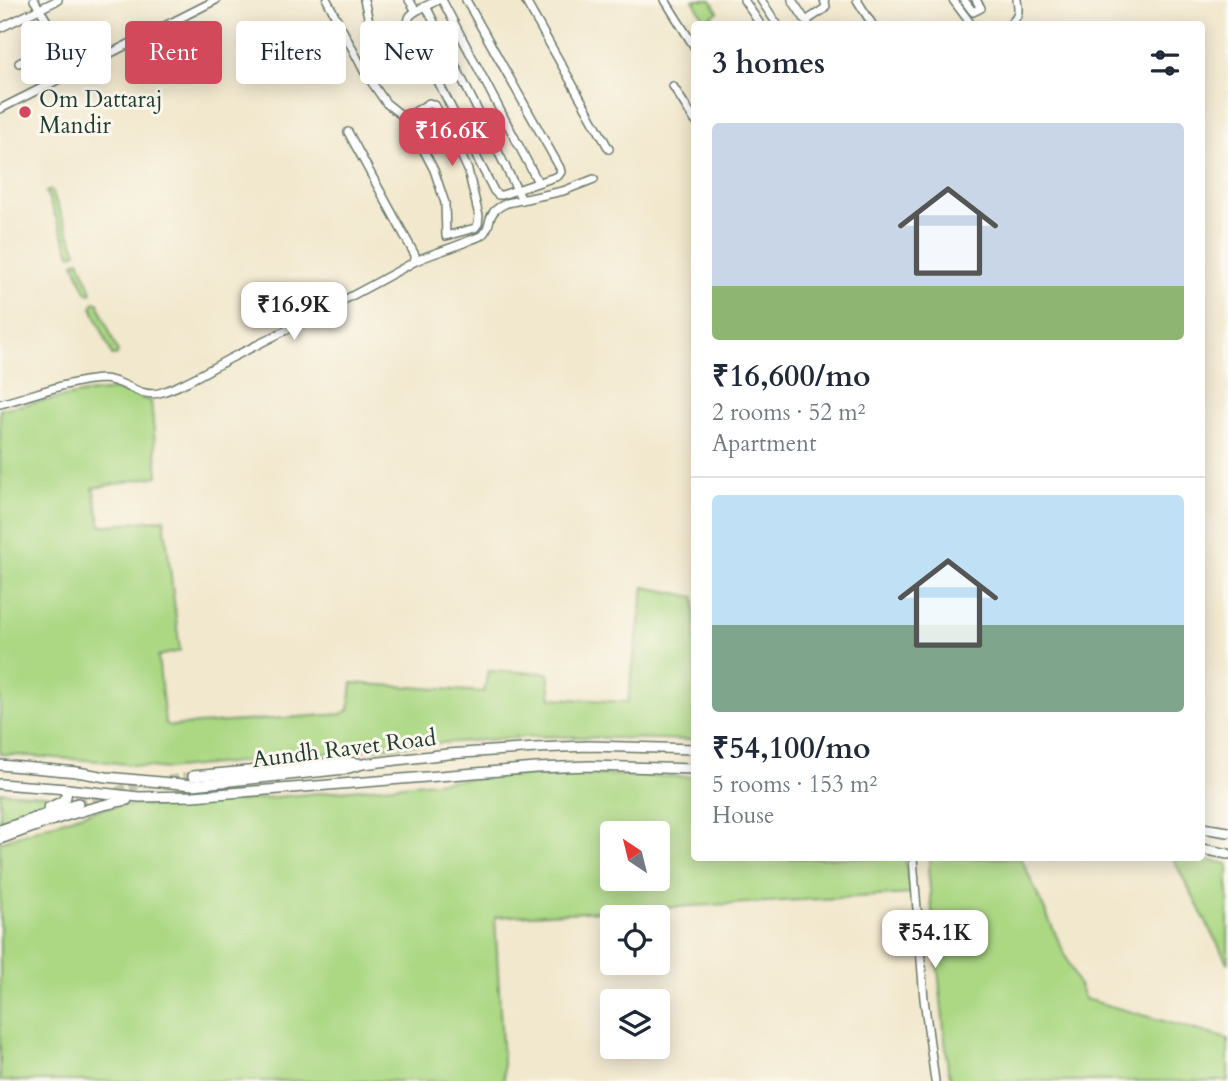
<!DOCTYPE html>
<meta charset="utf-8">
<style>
body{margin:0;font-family:Cardo,serif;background:#f6f6f7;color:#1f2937;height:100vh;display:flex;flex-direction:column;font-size:26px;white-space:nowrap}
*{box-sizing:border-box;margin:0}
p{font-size:23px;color:#747a83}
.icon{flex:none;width:38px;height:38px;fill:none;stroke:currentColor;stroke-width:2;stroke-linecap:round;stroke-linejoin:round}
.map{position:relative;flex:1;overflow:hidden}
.details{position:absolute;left:691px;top:21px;width:514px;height:840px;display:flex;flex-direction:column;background:#fff;border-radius:7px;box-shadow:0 4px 18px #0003}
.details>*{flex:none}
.banner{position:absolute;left:21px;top:21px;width:565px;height:63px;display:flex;gap:14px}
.needle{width:46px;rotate:325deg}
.buttons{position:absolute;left:600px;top:821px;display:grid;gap:14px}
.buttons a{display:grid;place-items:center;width:70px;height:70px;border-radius:7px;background:#fff;box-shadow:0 4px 18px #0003;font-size:35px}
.price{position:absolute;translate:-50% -60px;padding:0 16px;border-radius:14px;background:#fff;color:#222;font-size:23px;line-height:46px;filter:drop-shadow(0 2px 4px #0008)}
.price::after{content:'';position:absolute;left:50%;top:42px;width:21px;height:16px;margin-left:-10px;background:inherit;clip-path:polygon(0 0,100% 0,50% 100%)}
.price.active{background:#d1495b;color:#fff}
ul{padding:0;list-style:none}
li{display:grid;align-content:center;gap:14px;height:371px;padding:0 21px}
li+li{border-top:2px solid #e0e1e3}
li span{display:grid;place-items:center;height:217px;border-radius:7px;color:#555}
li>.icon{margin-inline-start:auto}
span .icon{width:126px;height:126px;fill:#fffc;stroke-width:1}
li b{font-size:30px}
h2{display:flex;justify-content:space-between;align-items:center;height:84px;padding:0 21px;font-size:30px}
.tag{padding:0 24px;border-radius:7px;background:#fff;box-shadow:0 4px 18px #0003;font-size:24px;line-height:63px}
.tag.active{background:#d1495b;color:#fff}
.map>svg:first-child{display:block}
.green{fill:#acd884;stroke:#668a5c;stroke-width:2;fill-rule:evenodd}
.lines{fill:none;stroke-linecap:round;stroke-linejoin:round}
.major-tunnel{stroke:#c8c6af;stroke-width:9;stroke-dasharray:9 4.5;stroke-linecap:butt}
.minor-casing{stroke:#69796a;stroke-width:10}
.major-casing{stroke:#69796a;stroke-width:12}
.minor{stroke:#fff;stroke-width:7}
.major{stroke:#fff;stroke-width:9}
.poi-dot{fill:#d1495b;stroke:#fbf7ec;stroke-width:2.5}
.labels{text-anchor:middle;stroke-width:6;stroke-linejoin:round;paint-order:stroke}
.poi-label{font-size:23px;fill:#1f3d34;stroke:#fbf7ec;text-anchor:start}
.street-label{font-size:23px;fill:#1f3d34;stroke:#fbf7ec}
</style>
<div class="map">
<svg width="1228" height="1081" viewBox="0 0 1228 1081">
<rect width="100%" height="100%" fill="#fbf7ec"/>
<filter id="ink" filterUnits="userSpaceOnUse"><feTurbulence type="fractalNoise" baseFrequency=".0143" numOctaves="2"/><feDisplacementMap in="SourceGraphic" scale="14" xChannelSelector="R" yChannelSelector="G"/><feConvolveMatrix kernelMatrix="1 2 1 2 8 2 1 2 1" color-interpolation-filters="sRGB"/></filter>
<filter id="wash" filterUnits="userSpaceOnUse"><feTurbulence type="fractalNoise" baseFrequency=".00686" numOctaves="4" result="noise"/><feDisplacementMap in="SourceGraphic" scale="28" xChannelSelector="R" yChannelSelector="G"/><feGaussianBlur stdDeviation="1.57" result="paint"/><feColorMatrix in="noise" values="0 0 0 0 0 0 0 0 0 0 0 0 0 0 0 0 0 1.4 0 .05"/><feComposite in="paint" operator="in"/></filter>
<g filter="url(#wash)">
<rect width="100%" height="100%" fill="#f2e8ce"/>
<g class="green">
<path d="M693,0H711L718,12L705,20Z"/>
<path d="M51,190L77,252L71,255L46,192Z"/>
<path d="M79,260L91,289L92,293L90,294L86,292L74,263Z"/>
<path d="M94,302L98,303L118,353L116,356L112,355L92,307Z"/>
<path d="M116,390L151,401L158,476L93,488L101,526L164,519L180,651L158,656L165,723L170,726L341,714L349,710L352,683L484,692L488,671L548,673L551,698L628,702L644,587L695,597V740L539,736L398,746L166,769L100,761L0,754V409L86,393Z"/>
<path d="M551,774L695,777V858H905L911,894L495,917L504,1081H0V842C36,830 73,815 110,807C130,804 150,805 171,807L488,777ZM612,833H658V878H612Z"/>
<path d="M0,792L47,795L52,800L50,804L0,821Z"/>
<path d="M931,858H1021L1085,999L1228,1039V1081H952L948,1069L928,869Z"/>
<path d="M1173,858H1197L1228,864V964Z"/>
</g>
</g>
<g filter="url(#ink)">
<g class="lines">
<path class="major-tunnel" d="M78,803L137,785L193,776"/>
<g class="minor-casing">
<g id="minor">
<path d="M34,0L60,42L72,73"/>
<path d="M327,0L364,71L386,103L405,118L412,128L434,170L445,203L446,236L475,228L478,224L479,216L468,170L456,144L435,105L429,103L405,118"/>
<path d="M364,0L370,25L388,59L364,71"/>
<path d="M409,0L416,11L438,0"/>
<path d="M442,0L538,182"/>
<path d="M525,0L609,149"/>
<path d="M665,0L695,48"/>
<path d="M744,0L760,24"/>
<path d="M761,0L777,24"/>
<path d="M792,0L808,24"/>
<path d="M857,0L872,24"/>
<path d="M953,0L971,24"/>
<path d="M964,0L973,12L981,8L976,0"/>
<path d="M426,6L522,200"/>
<path d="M416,11C410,15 407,18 409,25L494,191L498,195H502L558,176L561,172L560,168L466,0"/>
<path d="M806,21L824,9L826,6L824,0"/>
<path d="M1010,24C1019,17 1019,11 1017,0"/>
<path d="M0,28L58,0"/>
<path d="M19,63L60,42"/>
<path d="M673,86L695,121"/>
<path d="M0,109L216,0"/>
<path d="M348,132L415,255V261"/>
<path d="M0,404C31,396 71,380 103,379C122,379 140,398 159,393C184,386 211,368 235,356C295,326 355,295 414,262C429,254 451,249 468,241C472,239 478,238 482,235C495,224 482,214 507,203L563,191L594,179"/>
<path d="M913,858L924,999L935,1081"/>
</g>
</g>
<g class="major-casing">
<g id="major">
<path d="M0,765L77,772L106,777L193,785L345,769L363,764L448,754L536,748L589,746L695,749"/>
<path d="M193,776L344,762L358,763"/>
<path d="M0,784L67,789L139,797L193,796L536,768L590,766L695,769"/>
<path d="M48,808L61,802L66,797L67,789"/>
<path d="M1202,828L1228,832"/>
<path d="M0,830L78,803"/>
<path d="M0,839C42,824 83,808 127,800"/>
<path d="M1202,849L1228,854"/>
</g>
</g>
<use href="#minor" class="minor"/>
<use href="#major" class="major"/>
</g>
</g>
<circle class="poi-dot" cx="25" cy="112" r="7"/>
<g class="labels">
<g class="poi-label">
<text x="39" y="107">Om Dattaraj<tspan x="39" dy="26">Mandir</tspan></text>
</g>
<g class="street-label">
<text transform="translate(344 748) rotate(-7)" y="8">Aundh Ravet Road</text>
</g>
</g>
</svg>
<div class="buttons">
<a><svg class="needle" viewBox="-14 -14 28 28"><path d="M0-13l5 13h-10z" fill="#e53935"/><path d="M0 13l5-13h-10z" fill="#747a83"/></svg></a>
<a><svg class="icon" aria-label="locate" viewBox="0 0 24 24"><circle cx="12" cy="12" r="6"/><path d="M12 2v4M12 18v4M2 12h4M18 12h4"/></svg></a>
<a><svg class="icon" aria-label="layers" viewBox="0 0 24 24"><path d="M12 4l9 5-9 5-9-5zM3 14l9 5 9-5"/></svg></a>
</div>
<b class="price active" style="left:452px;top:168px">₹16.6K</b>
<b class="price" style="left:294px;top:342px">₹16.9K</b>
<b class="price" style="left:935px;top:970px">₹54.1K</b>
<div class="banner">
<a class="tag">Buy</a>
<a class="tag active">Rent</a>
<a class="tag">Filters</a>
<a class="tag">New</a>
</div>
<section class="details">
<h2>3 homes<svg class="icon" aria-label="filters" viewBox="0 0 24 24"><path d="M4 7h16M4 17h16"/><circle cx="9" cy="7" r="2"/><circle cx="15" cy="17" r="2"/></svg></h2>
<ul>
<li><span style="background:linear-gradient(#c9d6e8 75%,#8fb573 0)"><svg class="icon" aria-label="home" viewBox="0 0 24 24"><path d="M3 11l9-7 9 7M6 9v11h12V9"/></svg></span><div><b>₹16,600/mo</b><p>2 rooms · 52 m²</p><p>Apartment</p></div></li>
<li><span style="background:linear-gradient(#bfe0f5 60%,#7fa58c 0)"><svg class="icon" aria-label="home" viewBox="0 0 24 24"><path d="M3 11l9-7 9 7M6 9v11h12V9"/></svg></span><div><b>₹54,100/mo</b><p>5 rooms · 153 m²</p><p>House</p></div></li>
</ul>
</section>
</div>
